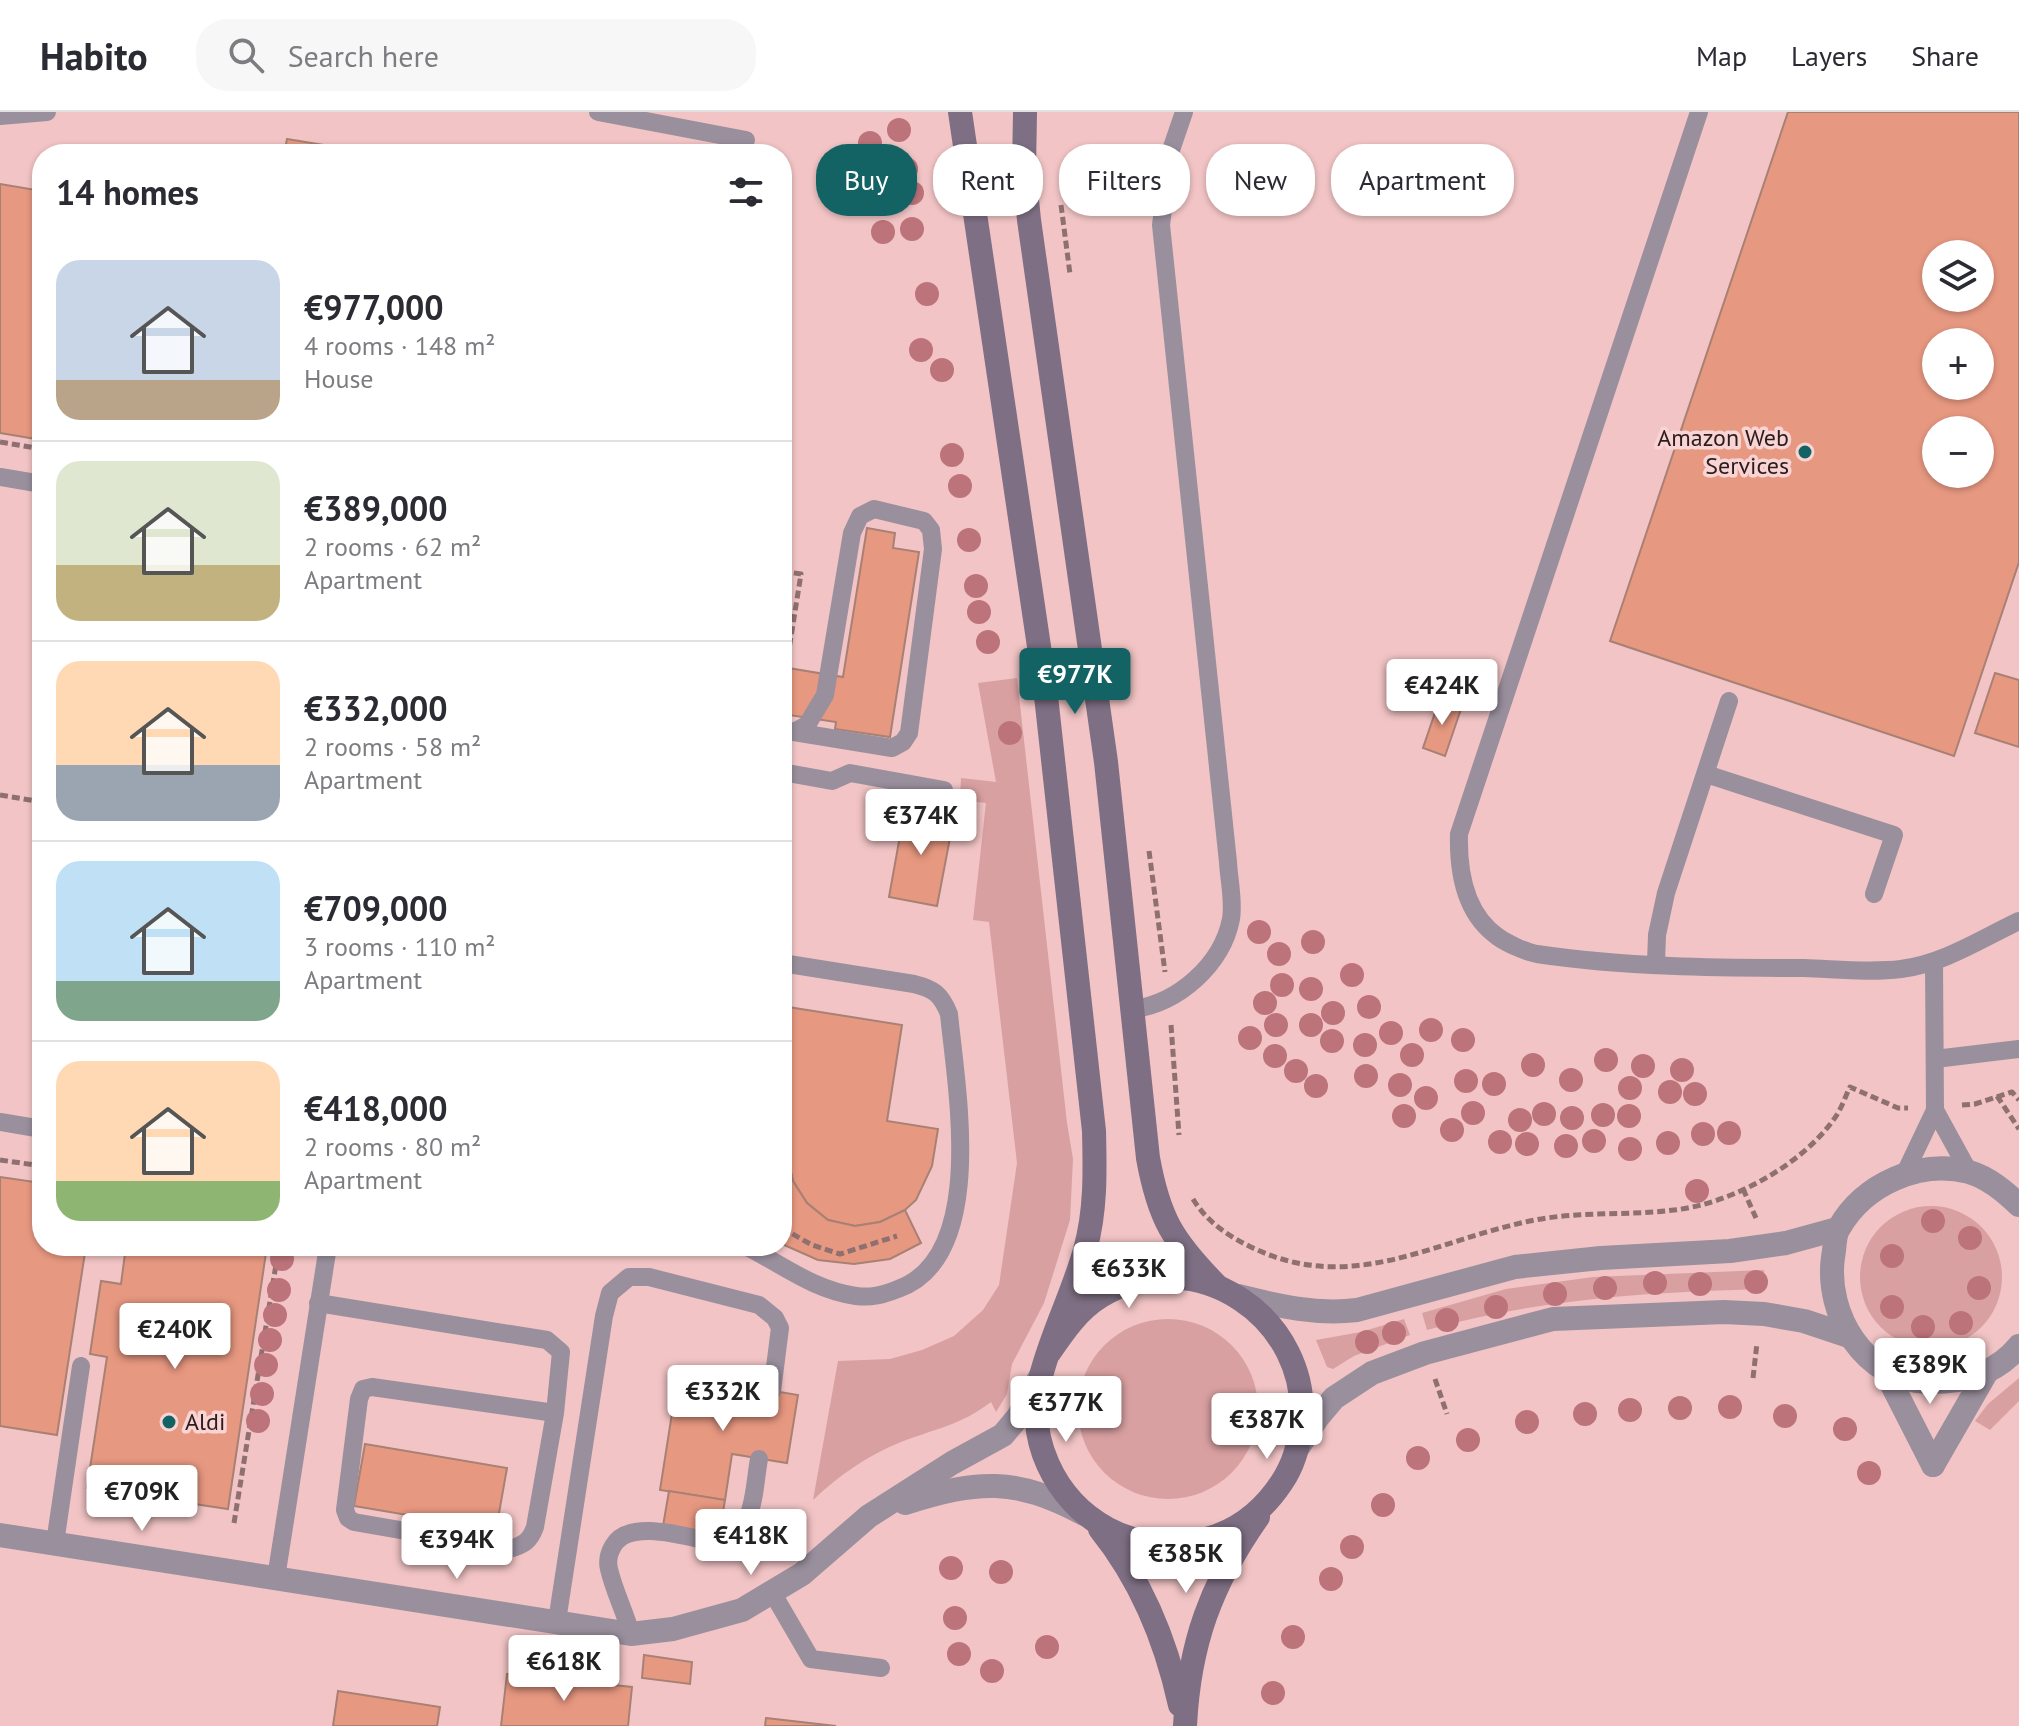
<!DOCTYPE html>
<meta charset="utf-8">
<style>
body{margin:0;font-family:"PT Sans",sans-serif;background:#f7f7f7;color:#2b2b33;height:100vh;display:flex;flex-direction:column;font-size:30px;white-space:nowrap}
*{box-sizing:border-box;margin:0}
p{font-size:26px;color:#7c7c81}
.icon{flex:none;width:44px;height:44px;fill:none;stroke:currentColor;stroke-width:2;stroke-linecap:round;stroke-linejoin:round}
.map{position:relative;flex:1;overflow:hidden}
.drawer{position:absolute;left:32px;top:32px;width:760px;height:1112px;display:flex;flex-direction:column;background:#fff;border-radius:32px;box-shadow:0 2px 6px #0004}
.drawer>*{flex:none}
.top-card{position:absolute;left:816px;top:32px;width:760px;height:72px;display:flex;gap:16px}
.fabs{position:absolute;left:1922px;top:128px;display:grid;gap:16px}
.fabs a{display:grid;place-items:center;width:72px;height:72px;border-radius:50%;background:#fff;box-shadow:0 2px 6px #0004;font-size:40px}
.price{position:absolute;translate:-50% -68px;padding:0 18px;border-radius:8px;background:#fff;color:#222;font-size:26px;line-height:52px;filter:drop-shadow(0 2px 4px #0008)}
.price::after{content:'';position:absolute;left:50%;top:48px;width:24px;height:18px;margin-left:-12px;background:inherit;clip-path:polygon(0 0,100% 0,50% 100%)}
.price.current{background:#136365;color:#fff}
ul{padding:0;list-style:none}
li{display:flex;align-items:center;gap:24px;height:200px;padding:0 24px}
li+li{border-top:2px solid #e1e1e2}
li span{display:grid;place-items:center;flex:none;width:224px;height:160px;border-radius:24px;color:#555}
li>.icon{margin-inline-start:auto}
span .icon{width:96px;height:96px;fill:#fffc;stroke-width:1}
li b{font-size:34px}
h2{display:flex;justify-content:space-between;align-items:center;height:96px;padding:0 24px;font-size:34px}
.pill{padding:0 28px;border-radius:32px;background:#fff;box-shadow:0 2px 6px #0004;font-size:28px;line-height:72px}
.pill.current{background:#136365;color:#fff}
header{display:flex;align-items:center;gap:48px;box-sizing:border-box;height:112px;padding:0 40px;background:#fff;border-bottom:2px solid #e1e1e2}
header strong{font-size:38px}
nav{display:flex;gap:44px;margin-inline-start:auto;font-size:28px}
.search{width:560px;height:72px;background:#f7f7f7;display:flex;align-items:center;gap:20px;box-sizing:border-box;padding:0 28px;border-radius:32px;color:#7c7c81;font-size:30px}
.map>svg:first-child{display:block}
.green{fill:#d9a0a1}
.building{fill:#e79881;stroke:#a88074;stroke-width:2;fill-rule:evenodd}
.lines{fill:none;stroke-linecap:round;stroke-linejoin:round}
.path{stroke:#8f7071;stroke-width:5;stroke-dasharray:8 4;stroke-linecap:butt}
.lane{stroke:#998f9d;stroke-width:18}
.street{stroke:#998f9d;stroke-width:24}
.secondary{stroke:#7e6f84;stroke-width:24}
.tree{fill:#bd737a}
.poi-dot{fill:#136365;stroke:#f9d4d4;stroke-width:3}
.labels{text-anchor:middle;stroke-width:7;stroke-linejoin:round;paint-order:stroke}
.poi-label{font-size:24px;fill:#2c1c1c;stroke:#f9d4d4;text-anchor:end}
</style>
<header>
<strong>Habito</strong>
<div class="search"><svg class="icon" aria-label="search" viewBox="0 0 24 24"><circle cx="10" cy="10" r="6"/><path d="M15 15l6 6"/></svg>Search here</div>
<nav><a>Map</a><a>Layers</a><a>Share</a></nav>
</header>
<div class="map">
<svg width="2019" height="1614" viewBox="0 0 2019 1614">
<rect width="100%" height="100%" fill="#f2c4c5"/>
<g class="green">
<path d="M1017,566L1067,1011L1073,1047L1070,1108L1044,1191L1012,1252L1007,1282L996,1300L991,1290C959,1314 937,1316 901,1330C868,1343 838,1364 813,1388L838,1249L890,1247L922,1238L954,1224L983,1198L999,1173L1017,1051L989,810L973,808L986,691L960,688L961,666L996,670L978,571Z"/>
<circle cx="1931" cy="1165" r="71"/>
<path d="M1764,1158L1765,1177C1649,1180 1539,1187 1427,1218L1422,1201L1506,1177L1593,1165Z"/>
<circle cx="1168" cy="1297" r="90"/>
<path d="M1404,1207L1410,1223L1354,1244L1333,1257L1327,1255L1316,1228L1361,1220Z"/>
<path d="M2019,1266V1289L1990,1318L1975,1309L1988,1292Z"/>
</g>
<g class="building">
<path d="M1788,0H2019V450L1954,644L1610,529ZM1936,142H1980V186H1936ZM1936,230H1980V274H1936ZM1936,318H1980V362H1936Z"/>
<path d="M287,27L379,42H284Z"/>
<path d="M0,72L42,79V328L0,321Z"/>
<path d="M867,416L895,421L893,436L919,440L890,625L835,617L836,610L782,602L788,556L843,565Z"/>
<path d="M1995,561L2019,568V635L1975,621Z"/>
<path d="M1440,586L1462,594L1445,644L1423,636Z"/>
<path d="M905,696L954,705L937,794L889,785Z"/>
<path d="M782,894L902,913L887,1009L938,1017L932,1054L916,1088L905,1098L880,1110L855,1114L828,1108L807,1091L793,1069L787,1043L782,1042Z"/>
<path d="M782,1042L787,1043L793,1069L807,1091L828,1108L855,1114L880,1110L905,1098L921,1131L890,1147L854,1152L818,1148L782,1132Z"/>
<path d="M0,1065L42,1071V1134H86L57,1323L0,1314Z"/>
<path d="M126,1134H267L228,1397L87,1376L107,1245L90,1242L101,1169L121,1172Z"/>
<path d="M678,1263L798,1283L787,1351L732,1342L725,1388L660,1378Z"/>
<path d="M365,1332L507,1356L496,1418L354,1394Z"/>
<path d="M669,1379L725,1388L719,1423L663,1414Z"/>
<path d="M412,1404L446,1410L441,1436L408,1431Z"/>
<path d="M644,1543L692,1550L690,1572L642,1566Z"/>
<path d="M507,1562L632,1575L628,1614H501Z"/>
<path d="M338,1579L440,1595L437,1614H333Z"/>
<path d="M766,1606L836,1614H765Z"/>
</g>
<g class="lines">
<g class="path">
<path d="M1061,93L1070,162"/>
<path d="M0,330L42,337"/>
<path d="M782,459L801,462L782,581"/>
<path d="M0,683L42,690"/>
<path d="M1149,739L1165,860"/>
<path d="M1171,913L1179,1023"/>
<path d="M1997,984L2019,1017"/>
<path d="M1962,993L1975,992L2012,980L2019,988"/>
<path d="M0,1048L42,1054"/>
<path d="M1743,1077L1756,1106"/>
<path d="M1193,1087C1207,1110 1228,1124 1253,1136C1354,1184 1436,1127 1535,1108C1581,1099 1627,1104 1674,1098C1730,1092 1801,1054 1834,1007C1841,998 1845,985 1850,975L1898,996H1908"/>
<path d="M782,1116L812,1133L840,1142L897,1124"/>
<path d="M1753,1266L1757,1231"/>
<path d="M1435,1267L1447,1302"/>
<path d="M234,1411L279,1134"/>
</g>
<g class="lane">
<path d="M598,0L746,28"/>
<path d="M1699,0L1459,722C1458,759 1465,802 1498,825C1508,832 1526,840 1537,842C1624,855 1716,856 1804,856C1835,857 1870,861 1901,857C1943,852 1981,827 2019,809"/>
<path d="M0,4L47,0"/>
<path d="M0,365L42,372"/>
<path d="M782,618L794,620L892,636L903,630L909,621L933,437L931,418L924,409L874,397L860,404L852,421L825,583L807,613L794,620"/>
<path d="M782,660L832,669L850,661L944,678"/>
<path d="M1706,662L1894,723L1874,782"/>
<path d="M1934,850L1935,998"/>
<path d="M1656,851L1657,823L1666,781L1729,589"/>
<path d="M1134,897C1178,891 1222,853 1231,807C1234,789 1229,769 1228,750L1161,113L1171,38L1184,0"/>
<path d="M1935,947L2019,937"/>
<path d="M0,1010L42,1017"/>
<path d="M1905,1061L1935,998L1969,1060"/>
<path d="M745,1134C782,1152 813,1178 856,1184C871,1186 883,1183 898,1177C988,1145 956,975 949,902C941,882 934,877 914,872L782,851"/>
<path d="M318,1191L547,1228L561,1240L555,1301L535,1415C530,1429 524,1433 509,1437L354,1410L348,1406L345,1398L359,1287L363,1277L372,1275L555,1301"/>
<path d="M55,1431L81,1254"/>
<path d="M276,1466L328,1134"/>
<path d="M772,1480L811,1547L881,1556"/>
<path d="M557,1509L604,1204L610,1181L629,1165H649L759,1193L775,1206L780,1216L772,1279"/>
<path d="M631,1522C625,1500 614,1479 609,1457C607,1449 609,1441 613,1434C629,1405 690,1426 717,1431C756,1423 753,1379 759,1347"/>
</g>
<g class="street">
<path d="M2019,1093C2004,1079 1989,1066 1969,1060C1920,1047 1864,1072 1839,1116C1834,1123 1835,1136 1833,1145C1825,1203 1865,1268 1927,1270C1963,1271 1996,1262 2019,1234"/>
<path d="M1238,1184C1278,1194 1316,1203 1357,1198L1515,1155L1601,1146L1730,1139L1786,1131L1837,1117"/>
<path d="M1884,1257L1933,1353"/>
<path d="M1299,1334L1318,1305L1334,1286L1372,1261L1425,1241L1553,1207L1724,1200L1764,1202L1804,1209L1849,1224"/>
<path d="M1933,1353L1986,1261"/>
<path d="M905,1391C979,1368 1014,1365 1084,1402"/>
<path d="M0,1423L631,1522L673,1517L742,1498L802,1462L869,1404L952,1351L1003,1323L1018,1305L1040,1265"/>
</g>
<g class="secondary">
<path d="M960,0L1045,575L1094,1019C1095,1059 1096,1099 1085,1138C1073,1181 1052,1221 1041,1264C1024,1324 1054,1388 1108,1417C1143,1435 1182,1437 1219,1423C1245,1413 1267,1393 1282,1370C1294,1352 1299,1334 1301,1313C1312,1207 1196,1127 1101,1184C1078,1198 1064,1219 1049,1241"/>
<path d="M1025,0L1024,58L1029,108L1106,650L1148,1046C1159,1107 1173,1129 1216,1173"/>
<path d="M1100,1417C1141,1468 1166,1529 1180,1593"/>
<path d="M1185,1614C1189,1532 1211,1472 1258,1405"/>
</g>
</g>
<g class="tree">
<circle cx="899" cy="18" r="12"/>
<circle cx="870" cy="31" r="12"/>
<circle cx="906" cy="57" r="12"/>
<circle cx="876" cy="58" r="12"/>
<circle cx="912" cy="81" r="12"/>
<circle cx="912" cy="117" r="12"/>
<circle cx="883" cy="120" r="12"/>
<circle cx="927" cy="182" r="12"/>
<circle cx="921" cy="238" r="12"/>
<circle cx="942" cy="258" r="12"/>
<circle cx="952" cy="343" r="12"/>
<circle cx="960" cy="374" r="12"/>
<circle cx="969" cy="428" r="12"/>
<circle cx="976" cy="474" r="12"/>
<circle cx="979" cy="500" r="12"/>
<circle cx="988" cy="530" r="12"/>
<circle cx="1010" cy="621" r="12"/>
<circle cx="1259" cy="820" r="12"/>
<circle cx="1313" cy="830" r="12"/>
<circle cx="1279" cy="842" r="12"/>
<circle cx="1352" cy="863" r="12"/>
<circle cx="1282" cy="873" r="12"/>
<circle cx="1311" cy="877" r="12"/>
<circle cx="1265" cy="891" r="12"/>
<circle cx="1369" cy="895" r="12"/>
<circle cx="1333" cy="901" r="12"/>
<circle cx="1276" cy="913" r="12"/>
<circle cx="1311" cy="913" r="12"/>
<circle cx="1431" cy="918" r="12"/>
<circle cx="1391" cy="921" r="12"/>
<circle cx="1250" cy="926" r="12"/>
<circle cx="1463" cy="928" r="12"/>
<circle cx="1332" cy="929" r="12"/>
<circle cx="1365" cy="933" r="12"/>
<circle cx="1412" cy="943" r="12"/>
<circle cx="1275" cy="944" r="12"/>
<circle cx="1606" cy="948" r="12"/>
<circle cx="1533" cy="953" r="12"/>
<circle cx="1643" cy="954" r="12"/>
<circle cx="1682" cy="958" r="12"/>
<circle cx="1296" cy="959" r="12"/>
<circle cx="1366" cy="964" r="12"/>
<circle cx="1571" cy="968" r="12"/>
<circle cx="1466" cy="969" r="12"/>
<circle cx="1494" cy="972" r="12"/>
<circle cx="1400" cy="973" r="12"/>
<circle cx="1316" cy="974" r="12"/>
<circle cx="1630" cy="976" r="12"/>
<circle cx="1670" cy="980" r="12"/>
<circle cx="1695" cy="982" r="12"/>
<circle cx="1426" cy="986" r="12"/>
<circle cx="1473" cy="1001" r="12"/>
<circle cx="1544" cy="1002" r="12"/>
<circle cx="1603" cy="1003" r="12"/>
<circle cx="1404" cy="1004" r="12"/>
<circle cx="1629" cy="1004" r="12"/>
<circle cx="1572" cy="1006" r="12"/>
<circle cx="1520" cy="1008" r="12"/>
<circle cx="1452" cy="1018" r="12"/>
<circle cx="1729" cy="1021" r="12"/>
<circle cx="1703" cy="1022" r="12"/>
<circle cx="1594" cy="1029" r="12"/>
<circle cx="1500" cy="1030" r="12"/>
<circle cx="1668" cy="1031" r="12"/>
<circle cx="1527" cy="1032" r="12"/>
<circle cx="1566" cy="1034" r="12"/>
<circle cx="1630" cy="1037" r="12"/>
<circle cx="1697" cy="1079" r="12"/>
<circle cx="1933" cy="1109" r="12"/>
<circle cx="1970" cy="1126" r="12"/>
<circle cx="1892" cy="1144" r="12"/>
<circle cx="282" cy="1147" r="12"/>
<circle cx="1756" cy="1170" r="12"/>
<circle cx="1655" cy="1171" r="12"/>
<circle cx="1700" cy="1172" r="12"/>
<circle cx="1605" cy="1176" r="12"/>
<circle cx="1979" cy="1176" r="12"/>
<circle cx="279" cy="1178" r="12"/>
<circle cx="1555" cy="1182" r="12"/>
<circle cx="1496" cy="1195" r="12"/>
<circle cx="1892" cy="1195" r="12"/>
<circle cx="275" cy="1203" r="12"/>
<circle cx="1447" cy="1208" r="12"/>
<circle cx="1961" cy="1211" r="12"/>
<circle cx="1923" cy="1215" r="12"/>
<circle cx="1394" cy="1221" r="12"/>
<circle cx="270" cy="1228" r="12"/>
<circle cx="1367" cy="1230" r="12"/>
<circle cx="266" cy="1253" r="12"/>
<circle cx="262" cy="1282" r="12"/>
<circle cx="1730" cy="1295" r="12"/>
<circle cx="1680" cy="1296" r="12"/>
<circle cx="1630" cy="1298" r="12"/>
<circle cx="1585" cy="1302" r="12"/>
<circle cx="1785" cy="1304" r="12"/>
<circle cx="258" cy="1309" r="12"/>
<circle cx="1527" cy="1310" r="12"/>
<circle cx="1845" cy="1317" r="12"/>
<circle cx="1468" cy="1328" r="12"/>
<circle cx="1418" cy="1346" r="12"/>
<circle cx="1869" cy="1361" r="12"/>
<circle cx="1383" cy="1393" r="12"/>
<circle cx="1352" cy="1435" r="12"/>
<circle cx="951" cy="1456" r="12"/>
<circle cx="1001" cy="1460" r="12"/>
<circle cx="1331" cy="1467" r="12"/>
<circle cx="955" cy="1506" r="12"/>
<circle cx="1293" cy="1525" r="12"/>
<circle cx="1047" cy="1535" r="12"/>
<circle cx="959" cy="1542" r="12"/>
<circle cx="992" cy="1559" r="12"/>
<circle cx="1273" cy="1581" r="12"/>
</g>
<g class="poi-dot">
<circle cx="1805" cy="340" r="8"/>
<circle cx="169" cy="1310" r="8"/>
</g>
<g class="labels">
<g class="poi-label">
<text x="1789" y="334">Amazon Web<tspan x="1789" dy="28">Services</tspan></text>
<text x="185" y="1318" text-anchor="start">Aldi</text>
</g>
</g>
</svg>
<div class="fabs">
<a><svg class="icon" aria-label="layers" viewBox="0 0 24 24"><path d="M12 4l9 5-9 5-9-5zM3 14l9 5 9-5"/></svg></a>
<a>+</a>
<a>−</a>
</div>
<b class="price current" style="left:1075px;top:604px">€977K</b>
<b class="price" style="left:1442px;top:615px">€424K</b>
<b class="price" style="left:921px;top:745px">€374K</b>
<b class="price" style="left:1129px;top:1198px">€633K</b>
<b class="price" style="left:175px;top:1259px">€240K</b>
<b class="price" style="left:1930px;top:1294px">€389K</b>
<b class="price" style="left:723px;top:1321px">€332K</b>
<b class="price" style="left:1066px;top:1332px">€377K</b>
<b class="price" style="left:1267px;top:1349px">€387K</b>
<b class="price" style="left:142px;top:1421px">€709K</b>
<b class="price" style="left:751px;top:1465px">€418K</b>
<b class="price" style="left:457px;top:1469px">€394K</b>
<b class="price" style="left:1186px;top:1483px">€385K</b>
<b class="price" style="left:564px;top:1591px">€618K</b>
<div class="top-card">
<a class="pill current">Buy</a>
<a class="pill">Rent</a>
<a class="pill">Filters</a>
<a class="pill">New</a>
<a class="pill">Apartment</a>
</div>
<section class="drawer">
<h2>14 homes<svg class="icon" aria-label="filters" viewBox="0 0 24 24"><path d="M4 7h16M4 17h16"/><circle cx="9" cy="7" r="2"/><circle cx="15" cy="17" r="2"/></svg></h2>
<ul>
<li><span style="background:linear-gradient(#c9d6e8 75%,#b9a48a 0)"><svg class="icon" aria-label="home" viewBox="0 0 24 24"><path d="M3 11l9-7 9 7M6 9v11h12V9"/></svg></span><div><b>€977,000</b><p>4 rooms · 148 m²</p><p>House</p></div></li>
<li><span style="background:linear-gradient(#dfe7d0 65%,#c2b280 0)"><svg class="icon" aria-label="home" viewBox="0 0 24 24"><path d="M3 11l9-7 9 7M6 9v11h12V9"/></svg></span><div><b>€389,000</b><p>2 rooms · 62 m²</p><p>Apartment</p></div></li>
<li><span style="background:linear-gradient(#ffd9b3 65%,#9aa5b1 0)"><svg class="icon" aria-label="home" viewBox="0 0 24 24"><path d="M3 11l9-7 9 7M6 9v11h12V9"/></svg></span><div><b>€332,000</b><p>2 rooms · 58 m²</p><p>Apartment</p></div></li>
<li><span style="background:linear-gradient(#bfe0f5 75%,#7fa58c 0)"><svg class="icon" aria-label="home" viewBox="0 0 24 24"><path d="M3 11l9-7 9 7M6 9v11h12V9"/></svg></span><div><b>€709,000</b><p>3 rooms · 110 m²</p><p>Apartment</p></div></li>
<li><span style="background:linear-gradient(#ffd9b3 75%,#8fb573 0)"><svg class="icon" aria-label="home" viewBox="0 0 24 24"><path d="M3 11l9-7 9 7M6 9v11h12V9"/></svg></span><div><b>€418,000</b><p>2 rooms · 80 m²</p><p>Apartment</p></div></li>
</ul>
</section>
</div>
